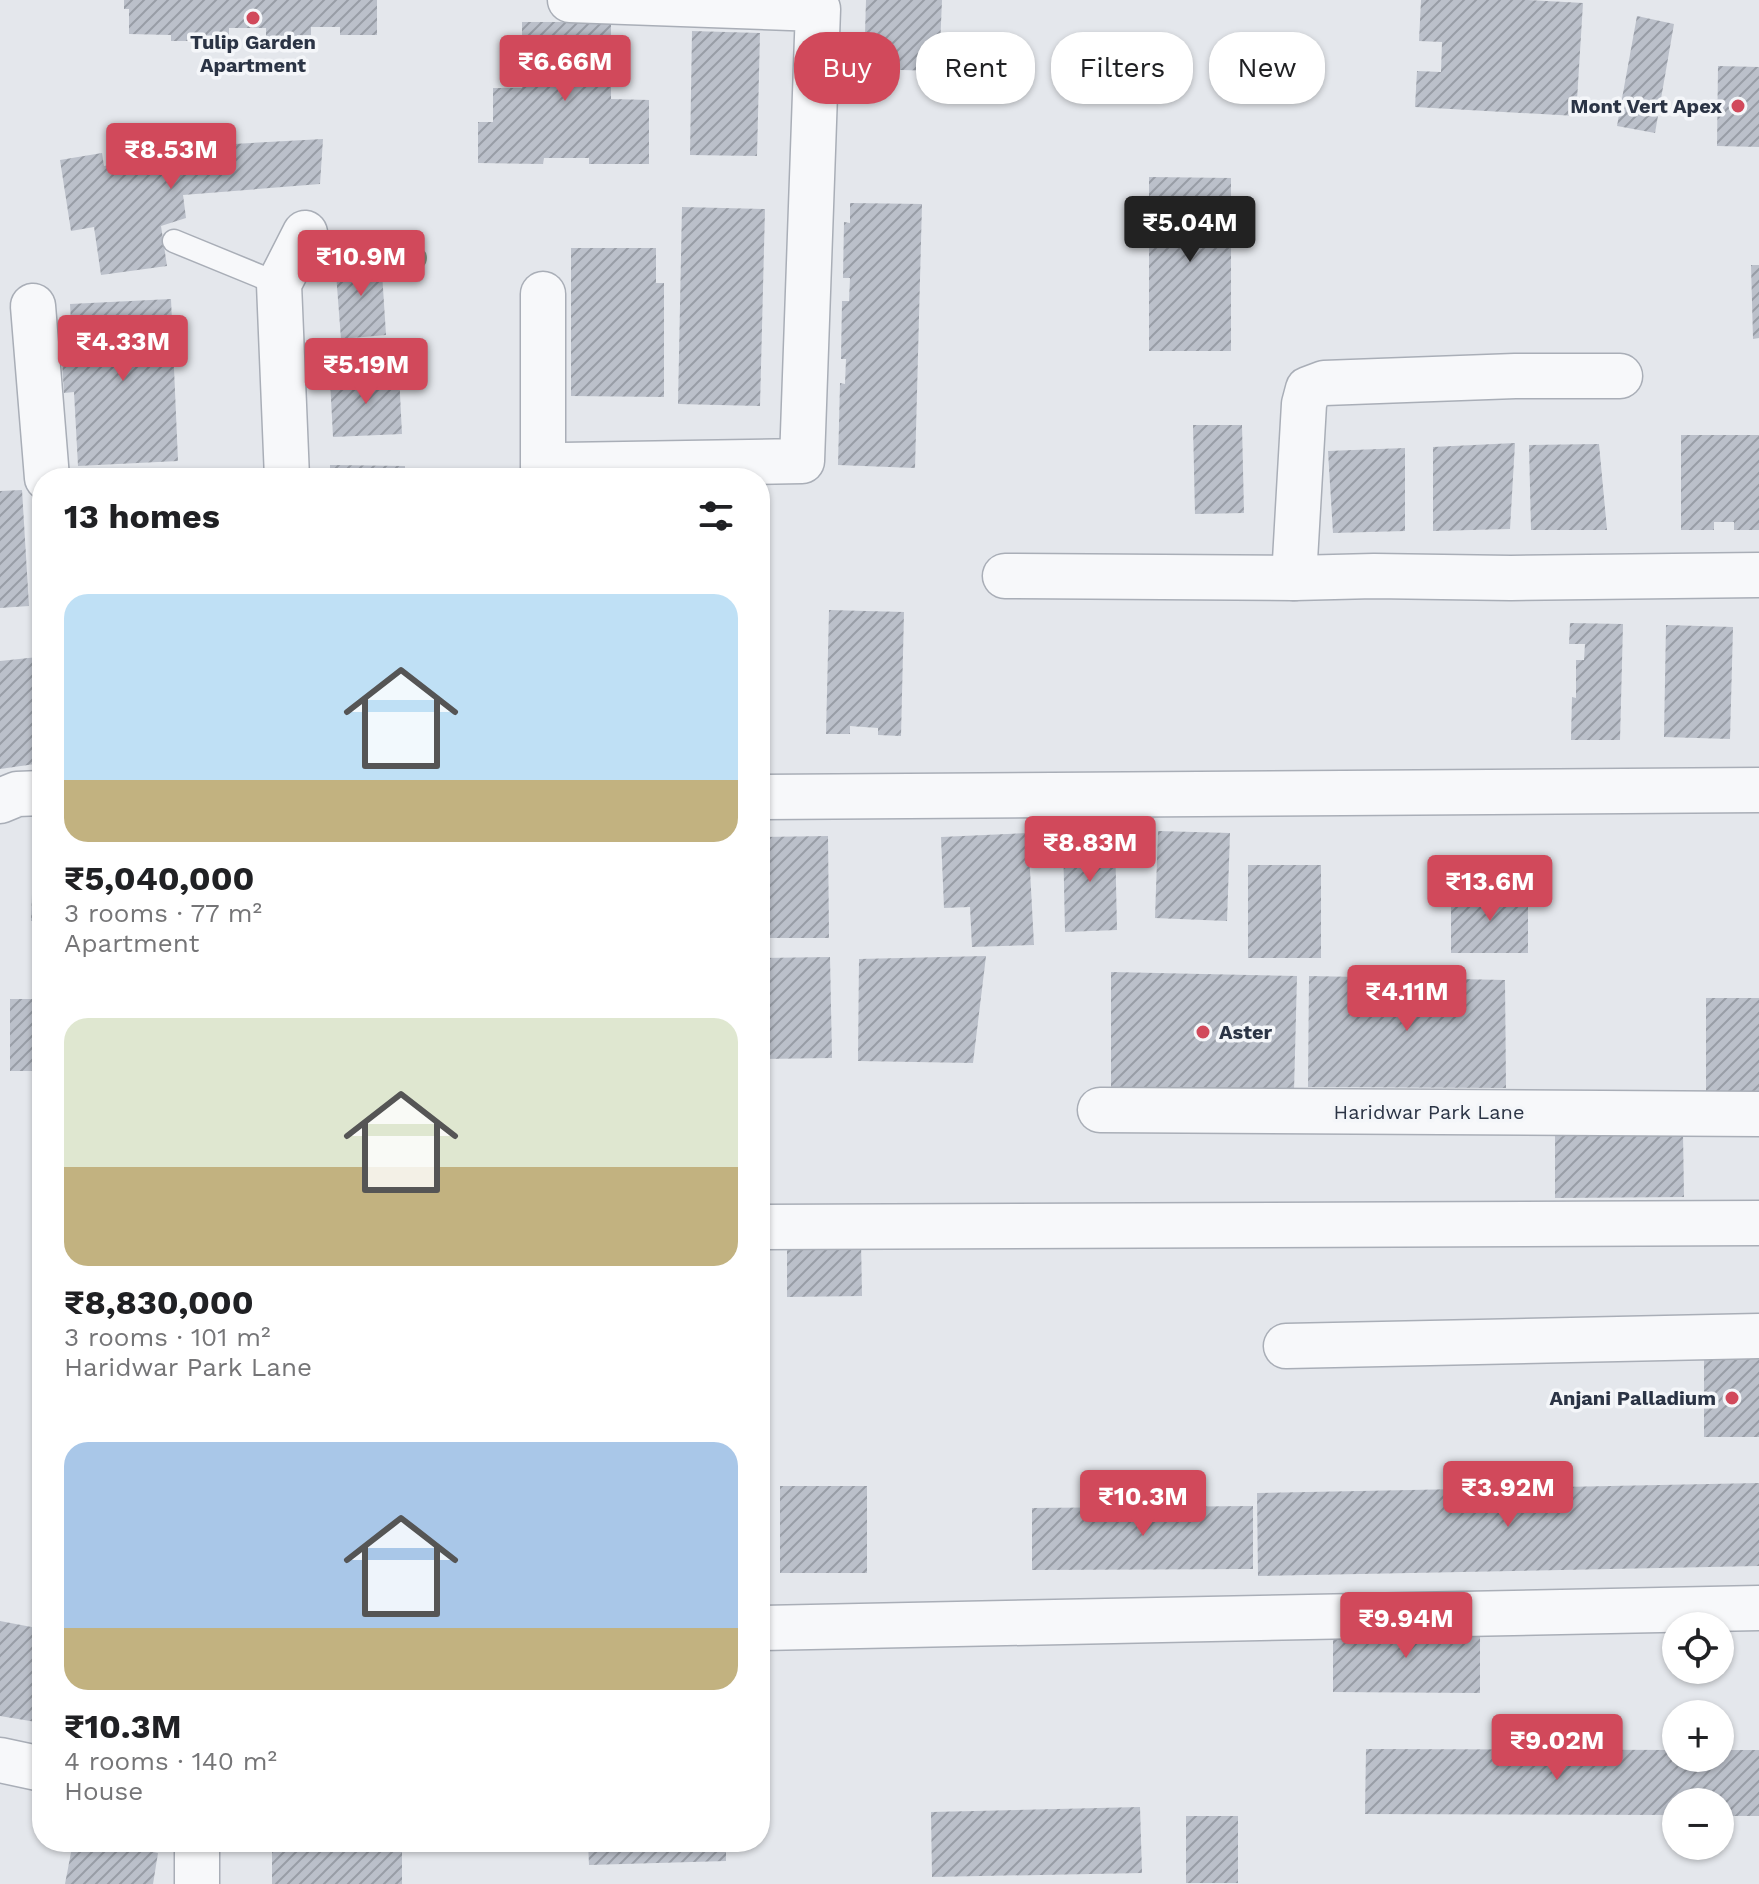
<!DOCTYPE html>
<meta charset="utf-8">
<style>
body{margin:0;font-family:"Work Sans",sans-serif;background:#f6f6f6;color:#202124;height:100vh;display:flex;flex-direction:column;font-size:30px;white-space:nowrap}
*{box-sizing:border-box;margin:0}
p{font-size:26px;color:#757577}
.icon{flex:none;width:44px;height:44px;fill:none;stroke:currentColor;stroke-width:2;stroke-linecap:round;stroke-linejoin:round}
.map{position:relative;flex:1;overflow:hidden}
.details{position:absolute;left:32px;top:468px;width:738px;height:1384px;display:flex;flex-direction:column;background:#fff;border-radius:32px;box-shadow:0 2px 6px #0004}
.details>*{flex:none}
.top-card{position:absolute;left:794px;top:32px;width:760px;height:72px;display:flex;gap:16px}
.tools{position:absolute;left:1662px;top:1612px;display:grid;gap:16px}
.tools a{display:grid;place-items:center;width:72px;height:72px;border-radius:50%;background:#fff;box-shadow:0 2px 6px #0004;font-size:40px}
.price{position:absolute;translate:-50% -68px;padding:0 18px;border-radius:8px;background:#d1495b;color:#fff;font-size:26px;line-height:52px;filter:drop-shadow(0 2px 4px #0008)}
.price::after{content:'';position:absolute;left:50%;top:48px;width:24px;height:18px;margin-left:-12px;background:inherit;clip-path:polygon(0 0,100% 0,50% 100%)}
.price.selected{background:#222;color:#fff}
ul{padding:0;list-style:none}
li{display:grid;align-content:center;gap:16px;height:424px;padding:0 32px}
li span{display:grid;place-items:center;height:248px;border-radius:24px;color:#555}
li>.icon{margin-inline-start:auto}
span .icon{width:144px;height:144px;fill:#fffc;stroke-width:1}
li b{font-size:34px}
h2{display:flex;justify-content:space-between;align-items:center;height:96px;padding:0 32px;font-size:34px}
.tag{padding:0 28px;border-radius:32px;background:#fff;box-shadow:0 2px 6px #0004;font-size:28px;line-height:72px}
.tag.selected{background:#d1495b;color:#fff}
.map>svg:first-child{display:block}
.building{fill:url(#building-hatch)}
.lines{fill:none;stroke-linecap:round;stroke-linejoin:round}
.lane-casing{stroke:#a9aeb7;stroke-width:25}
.street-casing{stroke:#a9aeb7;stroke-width:47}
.lane{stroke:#f7f8fa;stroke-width:22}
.street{stroke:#f7f8fa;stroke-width:44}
.tree{fill:#899d89}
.poi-dot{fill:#d1495b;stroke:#f4f6f9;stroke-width:3}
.labels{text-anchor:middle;stroke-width:7;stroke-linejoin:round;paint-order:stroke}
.poi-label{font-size:20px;font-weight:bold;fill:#2b3445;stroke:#f4f6f9;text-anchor:end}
.street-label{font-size:20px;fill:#2b3445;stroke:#f4f6f9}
</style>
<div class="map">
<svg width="1759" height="1884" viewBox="0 0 1759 1884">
<defs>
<pattern id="building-hatch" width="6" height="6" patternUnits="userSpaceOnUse" patternTransform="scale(2)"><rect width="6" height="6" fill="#bbc0ca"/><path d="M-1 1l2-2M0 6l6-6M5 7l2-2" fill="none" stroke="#989da6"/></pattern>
</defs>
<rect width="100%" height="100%" fill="#e4e7ec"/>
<g class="building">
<path d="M124,0H377V35H340V27H311V35H297V38H266V28H229V41H171V35L129,34V9H124Z"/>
<path d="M866,0H942L939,71L864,69Z"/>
<path d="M1421,0H1528L1583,3L1576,116L1415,107L1417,71L1441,72L1442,42L1419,41Z"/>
<path d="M1637,16L1674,24L1655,133L1617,126Z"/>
<path d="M522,22H611V99L649,100V164H589V158H544L543,164L478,163V122H493V88H522Z"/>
<path d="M692,31L760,33L757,156L690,155Z"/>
<path d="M1718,66L1759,67V147L1717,146Z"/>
<path d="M323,139L320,184L183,195L186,218L161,226L167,266L101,275L94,227L71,231L60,160L102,153L104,166L127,162L126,150Z"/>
<path d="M1149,177L1231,178V351H1149Z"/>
<path d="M850,203L922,204L915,468L838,465L840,383L845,384L846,359H841L842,301H849L850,278H843L844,222L850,223Z"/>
<path d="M682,207L765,209L760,406L678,404Z"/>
<path d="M571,248H656V283H664V397L571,396Z"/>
<path d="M381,257L386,335L341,339L335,260Z"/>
<path d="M1751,265H1759V338L1753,339Z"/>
<path d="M171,299L178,461L78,466L74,392L64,393L62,362H78V340L72,341L70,304Z"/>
<path d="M399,375L402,434L333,437L330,379Z"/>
<path d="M1193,425H1242L1244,513L1195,514Z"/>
<path d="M1681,435H1759V530H1734V522H1714V530H1681Z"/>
<path d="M1515,443L1510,529L1433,531V447Z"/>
<path d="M1599,444L1607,530H1531L1529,445Z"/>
<path d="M1405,448V531L1333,533L1328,451Z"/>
<path d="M330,465L405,466V478H330Z"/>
<path d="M22,490L29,606L0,608V491Z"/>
<path d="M829,610L904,612L901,736L878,735V728L850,726V734H826Z"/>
<path d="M1570,623L1623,624L1620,740H1571L1572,697L1576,698V660H1584L1585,644H1569Z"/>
<path d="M760,624H768L767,677L760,676Z"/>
<path d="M1666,625L1733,627L1730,739L1664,737Z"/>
<path d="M38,657L42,714V763L0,769V661Z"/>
<path d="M1158,831L1230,833L1227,921L1155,918Z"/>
<path d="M1028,833L1034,945L972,947L970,907L944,908L941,837Z"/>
<path d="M828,836L829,938H760V837Z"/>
<path d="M1115,837L1117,930L1065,932L1063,838Z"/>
<path d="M34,840H42V921H31Z"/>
<rect x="1248" y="865" width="73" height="93"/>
<rect x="1451" y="893" width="77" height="60"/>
<path d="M986,956L973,1063L858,1061L859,959Z"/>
<path d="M830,957L832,1058L760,1059V958Z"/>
<path d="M1111,972L1297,976L1294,1091L1111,1088Z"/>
<path d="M1309,976L1505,980L1506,1088L1308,1087Z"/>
<rect x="1706" y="998" width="53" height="94"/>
<rect x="10" y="999" width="32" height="72"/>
<path d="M1555,1134H1683L1684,1197L1555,1198Z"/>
<path d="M760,1241H765L766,1296H760Z"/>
<path d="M861,1241L862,1296L787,1297V1242Z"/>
<rect x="1704" y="1358" width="55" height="79"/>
<path d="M760,1483H764L765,1566H760Z"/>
<path d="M1759,1483V1566L1258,1576L1257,1493Z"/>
<rect x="780" y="1486" width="87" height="87"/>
<path d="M1253,1506V1569L1032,1570V1508Z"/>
<path d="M0,1621L42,1629V1723L0,1716Z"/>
<path d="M1333,1628L1480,1629V1693L1333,1692Z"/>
<path d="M1366,1749L1676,1750V1758H1720V1750H1759V1816H1720V1802H1676V1815L1365,1814Z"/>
<path d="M1140,1807L1142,1873L932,1877L931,1812Z"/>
<rect x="1186" y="1816" width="52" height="67"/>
<path d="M73,1842H100L158,1853L153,1884H65Z"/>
<rect x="272" y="1842" width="130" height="42"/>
<path d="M588,1842H726V1861L589,1865Z"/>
</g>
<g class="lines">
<g class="lane-casing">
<path id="lane" d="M174,241L279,284"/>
</g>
<g class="street-casing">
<g id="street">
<path d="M543,294V475"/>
<path d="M33,306L47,478"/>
<path d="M287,478L279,284L305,233"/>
<path d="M541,478L543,475L562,465L802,461L818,9L570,0"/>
<path d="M1005,576L1294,578L1374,576L1511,578L1759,575"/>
<path d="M1294,578L1304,404L1308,389L1324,383L1515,376H1620"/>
<path d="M760,797L1759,790"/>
<path d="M0,801L17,794L42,793"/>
<path d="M1100,1110L1759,1114"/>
<path d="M760,1227L1759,1223"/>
<path d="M1286,1346L1759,1336"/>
<path d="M760,1628L1759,1608"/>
<path d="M0,1760L42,1769"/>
<path d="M197,1842V1884"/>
</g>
</g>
<use href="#lane" class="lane"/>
<use href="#street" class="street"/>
</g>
<circle class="tree" cx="415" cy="258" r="12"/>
<g class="poi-dot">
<circle cx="253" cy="18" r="8"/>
<circle cx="1738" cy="106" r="8"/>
<circle cx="1203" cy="1032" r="8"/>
<circle cx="1732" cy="1398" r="8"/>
</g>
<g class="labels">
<g class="poi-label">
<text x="253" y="49" text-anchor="middle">Tulip Garden<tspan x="253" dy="23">Apartment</tspan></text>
<text x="1722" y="113">Mont Vert Apex</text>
<text x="1219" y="1039" text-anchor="start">Aster</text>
<text x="1716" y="1405">Anjani Palladium</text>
</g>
<g class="street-label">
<text x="1429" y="1119">Haridwar Park Lane</text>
</g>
</g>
</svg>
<div class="tools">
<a><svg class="icon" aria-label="locate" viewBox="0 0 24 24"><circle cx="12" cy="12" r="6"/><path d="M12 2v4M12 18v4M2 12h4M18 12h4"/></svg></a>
<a>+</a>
<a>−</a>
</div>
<b class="price" style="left:565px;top:103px">₹6.66M</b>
<b class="price" style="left:171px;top:191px">₹8.53M</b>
<b class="price selected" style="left:1190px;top:264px">₹5.04M</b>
<b class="price" style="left:361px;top:298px">₹10.9M</b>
<b class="price" style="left:123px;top:383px">₹4.33M</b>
<b class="price" style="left:366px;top:406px">₹5.19M</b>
<b class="price" style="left:1090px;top:884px">₹8.83M</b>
<b class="price" style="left:1490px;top:923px">₹13.6M</b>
<b class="price" style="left:1407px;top:1033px">₹4.11M</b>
<b class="price" style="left:1508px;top:1529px">₹3.92M</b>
<b class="price" style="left:1143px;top:1538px">₹10.3M</b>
<b class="price" style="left:1406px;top:1660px">₹9.94M</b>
<b class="price" style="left:1557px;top:1782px">₹9.02M</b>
<div class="top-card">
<a class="tag selected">Buy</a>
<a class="tag">Rent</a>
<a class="tag">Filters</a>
<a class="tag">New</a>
</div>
<section class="details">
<h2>13 homes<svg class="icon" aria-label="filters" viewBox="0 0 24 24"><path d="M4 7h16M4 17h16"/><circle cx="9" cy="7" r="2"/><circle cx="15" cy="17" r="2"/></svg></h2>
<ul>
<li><span style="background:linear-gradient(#bfe0f5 75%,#c2b280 0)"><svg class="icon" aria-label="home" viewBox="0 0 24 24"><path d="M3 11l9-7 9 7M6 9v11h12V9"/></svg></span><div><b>₹5,040,000</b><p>3 rooms · 77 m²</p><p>Apartment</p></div></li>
<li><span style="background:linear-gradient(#dfe7d0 60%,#c2b280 0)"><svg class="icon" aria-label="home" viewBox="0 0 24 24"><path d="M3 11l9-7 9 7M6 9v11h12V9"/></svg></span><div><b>₹8,830,000</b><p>3 rooms · 101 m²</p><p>Haridwar Park Lane</p></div></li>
<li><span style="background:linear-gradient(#a9c7e8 75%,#c2b280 0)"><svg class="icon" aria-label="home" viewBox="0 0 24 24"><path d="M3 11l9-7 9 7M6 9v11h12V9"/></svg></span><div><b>₹10.3M</b><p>4 rooms · 140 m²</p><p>House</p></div></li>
</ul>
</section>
</div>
